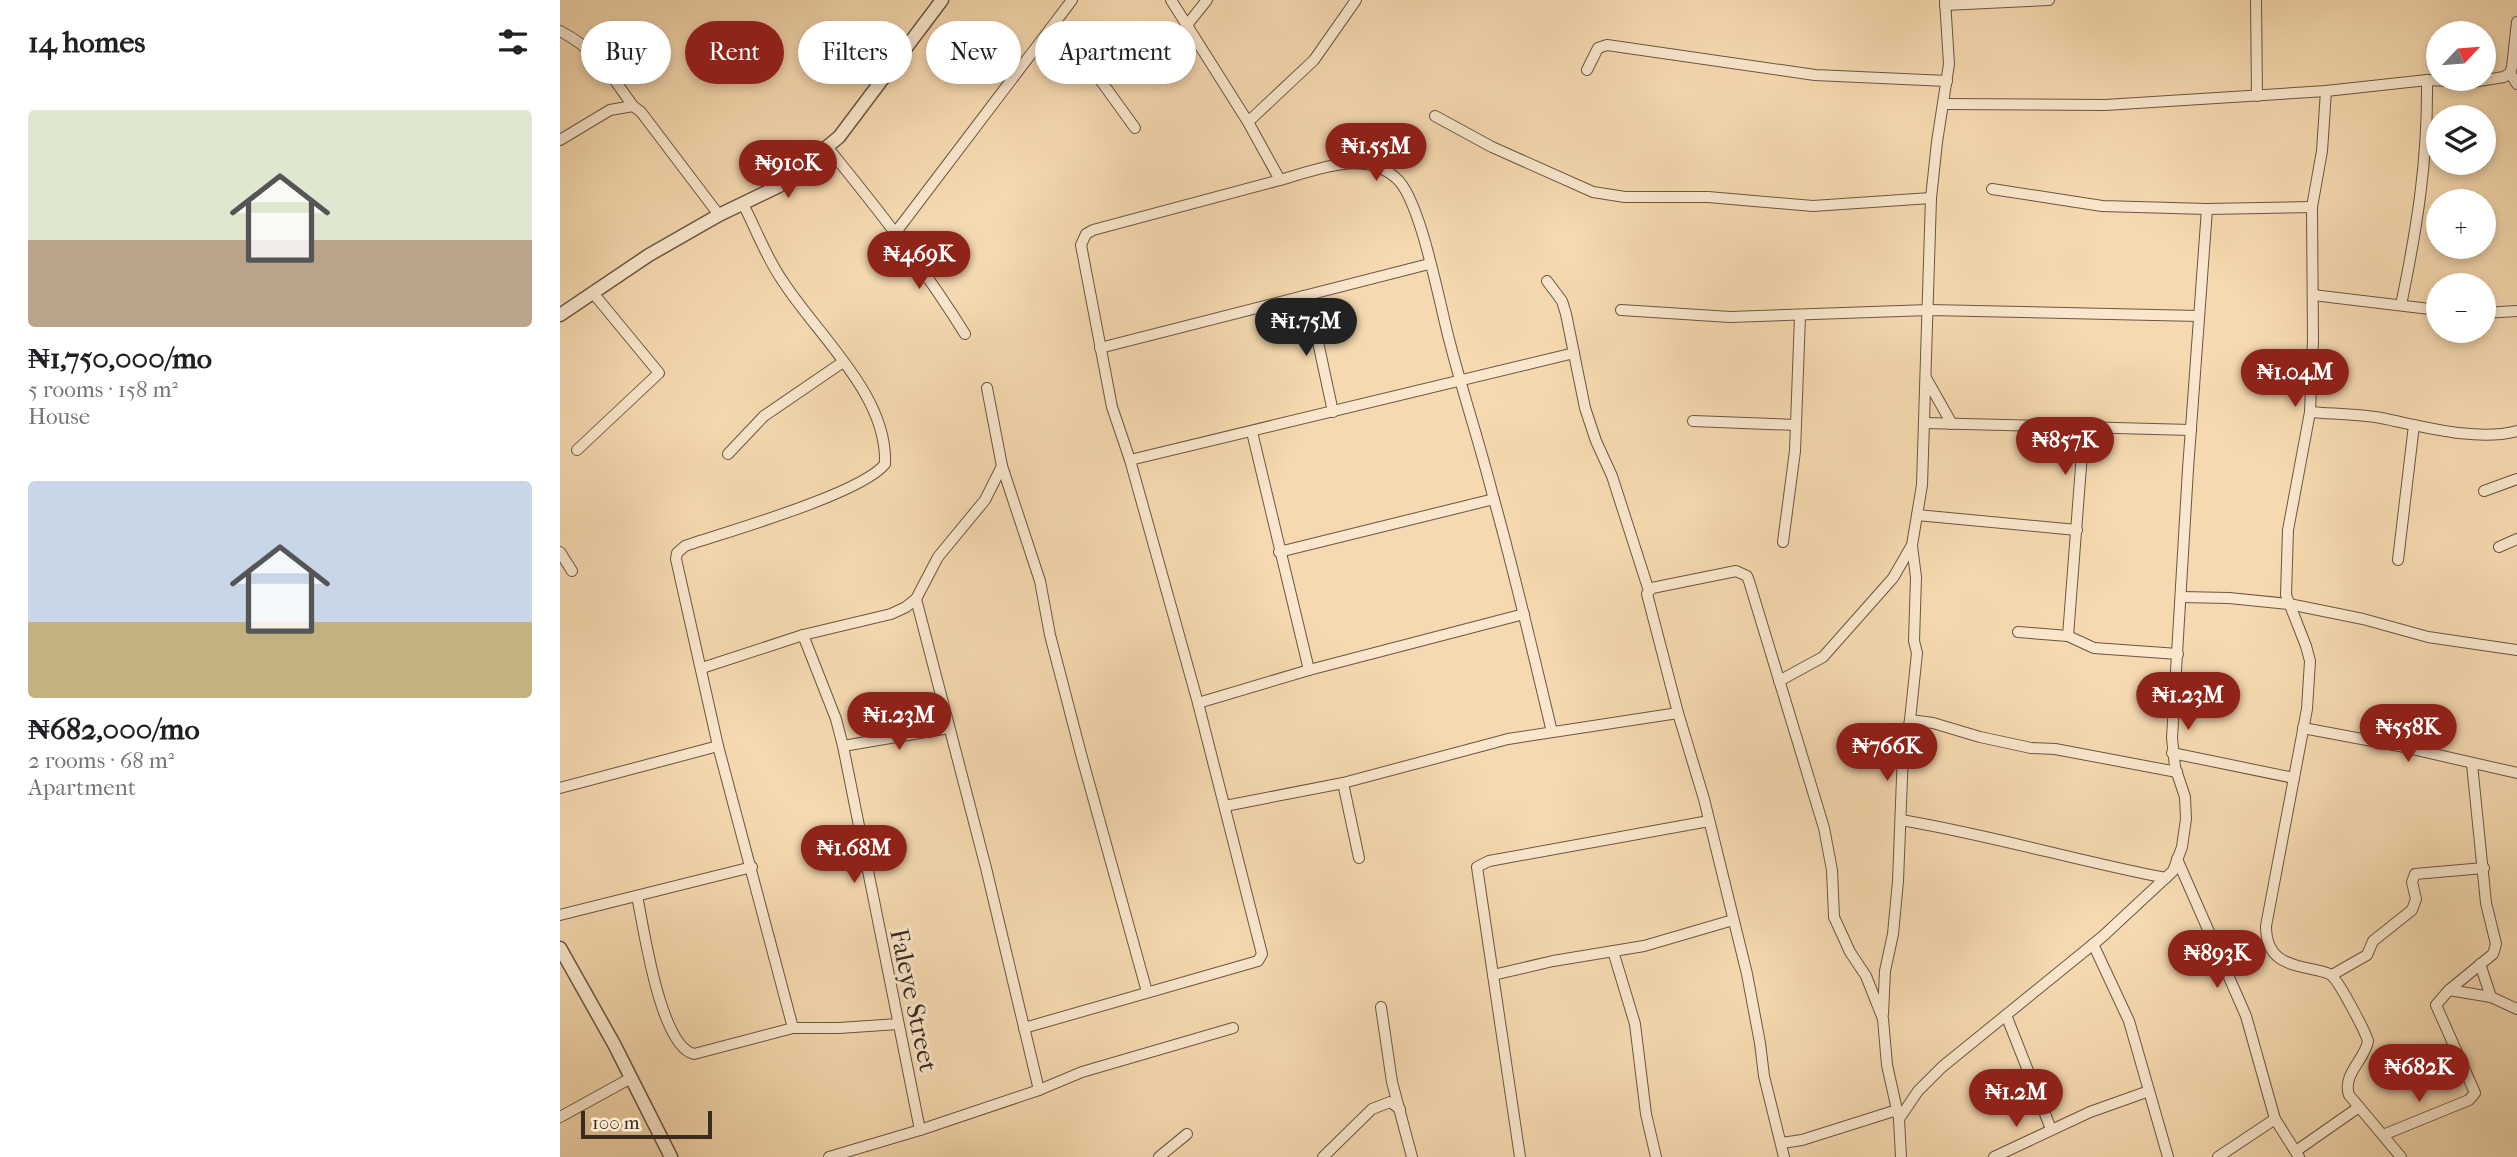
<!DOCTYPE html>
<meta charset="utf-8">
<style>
body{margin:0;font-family:"IM FELL French Canon",serif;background:#f2f2f2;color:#202124;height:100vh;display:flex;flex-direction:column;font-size:26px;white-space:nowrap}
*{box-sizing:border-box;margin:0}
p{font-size:23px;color:#757577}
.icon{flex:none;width:38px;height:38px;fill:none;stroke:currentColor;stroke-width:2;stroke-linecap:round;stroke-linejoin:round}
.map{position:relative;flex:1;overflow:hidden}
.side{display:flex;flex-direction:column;background:#fff;width:560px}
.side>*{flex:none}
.hud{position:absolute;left:21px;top:21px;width:665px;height:63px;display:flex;gap:14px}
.needle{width:46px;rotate:64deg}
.controls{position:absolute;left:1866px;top:21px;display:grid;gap:14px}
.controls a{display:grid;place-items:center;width:70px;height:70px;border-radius:50%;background:#fff;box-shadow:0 4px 10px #0003;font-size:35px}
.scale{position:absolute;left:21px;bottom:18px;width:131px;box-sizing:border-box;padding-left:7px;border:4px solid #3b2a1e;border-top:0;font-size:19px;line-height:24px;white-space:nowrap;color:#3b2a1e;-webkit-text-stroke:5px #f9e6cc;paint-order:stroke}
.price{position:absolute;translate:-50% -60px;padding:0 16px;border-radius:24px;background:#8f2418;color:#fff;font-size:23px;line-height:46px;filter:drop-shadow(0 2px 4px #0008)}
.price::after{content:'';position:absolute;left:50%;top:42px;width:21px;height:16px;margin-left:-10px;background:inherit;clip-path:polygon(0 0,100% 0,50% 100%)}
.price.selected{background:#222;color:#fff}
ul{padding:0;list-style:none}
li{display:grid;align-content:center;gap:14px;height:371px;padding:0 28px}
li span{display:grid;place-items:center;height:217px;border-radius:7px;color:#555}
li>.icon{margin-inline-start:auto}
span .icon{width:126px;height:126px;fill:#fffc;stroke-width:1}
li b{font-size:30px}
h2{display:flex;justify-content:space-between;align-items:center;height:84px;padding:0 28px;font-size:30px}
.tag{padding:0 24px;border-radius:32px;background:#fff;box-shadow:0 4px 10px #0003;font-size:24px;line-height:63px}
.tag.selected{background:#8f2418;color:#fff}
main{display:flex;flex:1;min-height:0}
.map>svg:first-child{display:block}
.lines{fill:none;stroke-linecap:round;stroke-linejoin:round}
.minor-casing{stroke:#6a5642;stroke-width:12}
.tertiary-casing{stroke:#6a5642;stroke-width:15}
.minor{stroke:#f9e6cc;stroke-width:10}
.tertiary{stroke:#f9e6cc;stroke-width:12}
.labels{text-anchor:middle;stroke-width:6;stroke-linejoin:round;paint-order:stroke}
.street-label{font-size:26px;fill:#3b2a1e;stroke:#f9e6cc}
</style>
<main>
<section class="side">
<h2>14 homes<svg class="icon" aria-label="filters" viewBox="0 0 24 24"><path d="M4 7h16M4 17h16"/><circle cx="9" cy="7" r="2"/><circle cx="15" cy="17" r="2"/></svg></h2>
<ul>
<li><span style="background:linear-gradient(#dfe7d0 60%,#b9a48a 0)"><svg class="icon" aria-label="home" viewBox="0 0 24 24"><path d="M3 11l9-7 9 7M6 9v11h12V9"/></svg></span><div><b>₦1,750,000/mo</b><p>5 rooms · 158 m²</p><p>House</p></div></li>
<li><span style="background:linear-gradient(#c9d6e8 65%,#c2b280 0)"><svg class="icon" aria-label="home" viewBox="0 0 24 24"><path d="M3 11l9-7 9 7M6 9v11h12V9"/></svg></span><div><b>₦682,000/mo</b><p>2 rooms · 68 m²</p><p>Apartment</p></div></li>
</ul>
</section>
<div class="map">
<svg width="1957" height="1157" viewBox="0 0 1957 1157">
<rect width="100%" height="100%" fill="#f6d9b0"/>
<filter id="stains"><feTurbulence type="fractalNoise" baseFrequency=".00286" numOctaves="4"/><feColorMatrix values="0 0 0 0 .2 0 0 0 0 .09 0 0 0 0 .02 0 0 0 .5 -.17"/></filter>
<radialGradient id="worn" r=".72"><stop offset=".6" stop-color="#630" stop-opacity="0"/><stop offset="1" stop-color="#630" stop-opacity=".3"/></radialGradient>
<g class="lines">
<g class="minor-casing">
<g id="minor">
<path d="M1696,0L1697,96"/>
<path d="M1385,5L1489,0"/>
<path d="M627,25L647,0"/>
<path d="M490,29L541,81L575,128"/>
<path d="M0,31C37,50 50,74 73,106"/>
<path d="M1027,70L1038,48L1047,45L1255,75L1387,81"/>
<path d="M1950,73L1957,84"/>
<path d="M1766,91L1762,151L1752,207L1753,340L1750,412L1728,530L1726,595L1746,646L1750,661L1747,709L1706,926C1706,960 1727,964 1756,970C1760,971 1767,972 1771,975C1779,981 1805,1031 1808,1041C1805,1060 1782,1074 1789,1095L1841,1157"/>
<path d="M1384,104L1545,105L1766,91L1867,80L1912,82L1944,77L1950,73L1952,67L1957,22"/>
<path d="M875,116L932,147L1033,192L1065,197H1148L1253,206L1371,198"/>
<path d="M688,122L754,60L796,0"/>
<path d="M0,140L50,110L73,106L81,112L159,215"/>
<path d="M268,148C317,208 364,268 405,334"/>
<path d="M720,180C756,170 803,149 836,178C861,199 880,307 890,343C903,394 920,444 933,496C955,574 973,653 992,732"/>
<path d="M1432,189L1542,206L1647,209L1752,207"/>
<path d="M183,204C196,229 206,257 222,280C257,335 328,395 325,464C301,494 166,532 125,546L117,553L116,559L158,746L233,1028"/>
<path d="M336,232L512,0"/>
<path d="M987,281L1002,301L1006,314L1025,408L1036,441L1052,476L1089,591"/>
<path d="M1753,295L1878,310"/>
<path d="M743,296L758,342L773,412"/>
<path d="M1841,305C1857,228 1868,160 1867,80"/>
<path d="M1061,310L1170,317L1369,310L1639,316"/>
<path d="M1923,313L1957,311"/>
<path d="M540,348L869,264"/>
<path d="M1366,378L1392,424"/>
<path d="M1750,412C1773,414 1798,414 1821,418C1862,426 1916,442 1957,431"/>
<path d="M1133,421L1236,425"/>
<path d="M1365,423L1631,430"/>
<path d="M692,432L749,670"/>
<path d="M17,450L99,373L33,293"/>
<path d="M168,454L204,416L283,362"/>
<path d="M570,460L1014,353"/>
<path d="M442,466L480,581L490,635L521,754L587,992"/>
<path d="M1924,491L1957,479"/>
<path d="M1357,515L1517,530"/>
<path d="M1223,542L1235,451L1240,316"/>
<path d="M1939,547L1957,539"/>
<path d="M0,552L12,571"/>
<path d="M719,552L934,499"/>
<path d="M1838,560L1854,425"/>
<path d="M1621,597L1669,598L1729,604L1803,619L1868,637L1957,650"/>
<path d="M356,599L426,868L479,1090"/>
<path d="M1458,632L1508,636L1534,648L1618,654"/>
<path d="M243,635L276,719L283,746L360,1130"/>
<path d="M1508,636L1524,427"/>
<path d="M142,668L243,635L331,614L346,607L356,599L378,557L425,500L442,466L427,388"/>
<path d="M1219,681L1263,657L1333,578L1352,545L1362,485L1371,198L1377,142L1389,64L1385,0"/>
<path d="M638,703L749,670L964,614"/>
<path d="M1350,720L1373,723L1420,737L1471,748L1495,749L1617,772"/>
<path d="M1743,728L1839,746L1957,773"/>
<path d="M283,746L389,728"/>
<path d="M1612,753L1734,778"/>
<path d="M783,783L799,858"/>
<path d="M0,788L158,746"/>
<path d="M665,806L783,783L948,739L1118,713"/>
<path d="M1341,820C1431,835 1517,861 1606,878"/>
<path d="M1617,859L1686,1016L1715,1119L1739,1157"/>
<path d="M77,896C84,929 100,1046 134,1054L233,1028H279L338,1024"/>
<path d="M0,915L192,867"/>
<path d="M1533,944L1569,1021L1608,1157"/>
<path d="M1053,951L1075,1024L1086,1114L1096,1157"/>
<path d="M1920,964L1931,997"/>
<path d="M933,975L993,961L1084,946L1173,920"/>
<path d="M1772,975L1807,955L1813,941L1852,910L1856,899L1852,882L1855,874L1924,868"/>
<path d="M1889,990L1931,997L1957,1009"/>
<path d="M821,1007L832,1082L852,1157"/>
<path d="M1323,1014L1325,971L1333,934L1338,881L1343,752L1350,720L1357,653L1354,641L1356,577L1352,546"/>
<path d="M1446,1015L1491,1129"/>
<path d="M464,1028L698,961L702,954L638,703L570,460L552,407L521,245L526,234L533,230L720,180L688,122L611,0"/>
<path d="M0,1117L71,1078"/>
<path d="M1339,1119L1358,1091L1382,1067L1542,937L1613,871L1622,847L1626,819L1625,797L1615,767L1612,738L1628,469L1647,209"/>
<path d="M1823,1135L1909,1100L1915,1093L1876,1005L1889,990L1933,954L1936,944L1926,903L1912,764"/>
<path d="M1222,1143L1242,1140L1337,1110"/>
<path d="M1736,1151L1799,1107"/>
<path d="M269,1157L360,1130L479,1090L522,1072L673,1028"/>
<path d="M599,1157L627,1134"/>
<path d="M763,1157L812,1109L830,1102L840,1109"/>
<path d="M960,1157L917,867L929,861L1149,821"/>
<path d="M1224,1157L1204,1076L1200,1043L1187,974L1144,799L1118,713L1087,594L1092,588L1176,571L1187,576L1189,581L1264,828L1272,870L1274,917L1290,952L1306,976L1323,1019L1327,1065L1339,1119L1341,1157"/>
<path d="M1434,1157L1530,1112L1589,1091"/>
<path d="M1658,1157L1715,1119"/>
</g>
</g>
<g class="tertiary-casing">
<g id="tertiary">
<path d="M0,315L89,255L159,215L219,186L279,137L382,0"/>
<path d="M0,948L54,1044L111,1157"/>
</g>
</g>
<use href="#minor" class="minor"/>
<use href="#tertiary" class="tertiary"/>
</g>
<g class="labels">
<g class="street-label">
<text transform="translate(354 1000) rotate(78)" y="9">Faleye Street</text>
</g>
</g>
<rect width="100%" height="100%" filter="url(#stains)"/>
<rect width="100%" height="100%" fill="url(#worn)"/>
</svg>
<div class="controls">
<a><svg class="needle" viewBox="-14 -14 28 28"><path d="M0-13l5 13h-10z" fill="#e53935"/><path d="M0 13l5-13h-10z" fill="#757577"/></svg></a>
<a><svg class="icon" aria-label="layers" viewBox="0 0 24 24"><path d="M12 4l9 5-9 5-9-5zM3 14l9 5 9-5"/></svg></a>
<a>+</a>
<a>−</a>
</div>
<div class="scale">100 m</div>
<b class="price" style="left:816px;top:183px">₦1.55M</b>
<b class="price" style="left:228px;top:200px">₦910K</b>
<b class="price" style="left:359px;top:291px">₦469K</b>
<b class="price selected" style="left:746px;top:358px">₦1.75M</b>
<b class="price" style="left:1735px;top:409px">₦1.04M</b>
<b class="price" style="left:1505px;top:477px">₦857K</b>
<b class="price" style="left:1628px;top:732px">₦1.23M</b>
<b class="price" style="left:339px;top:752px">₦1.23M</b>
<b class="price" style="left:1848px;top:764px">₦558K</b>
<b class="price" style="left:1327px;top:783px">₦766K</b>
<b class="price" style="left:294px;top:885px">₦1.68M</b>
<b class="price" style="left:1657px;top:990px">₦893K</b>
<b class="price" style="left:1859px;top:1104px">₦682K</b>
<b class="price" style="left:1456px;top:1129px">₦1.2M</b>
<div class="hud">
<a class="tag">Buy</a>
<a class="tag selected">Rent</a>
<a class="tag">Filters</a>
<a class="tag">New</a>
<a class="tag">Apartment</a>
</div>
</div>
</main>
